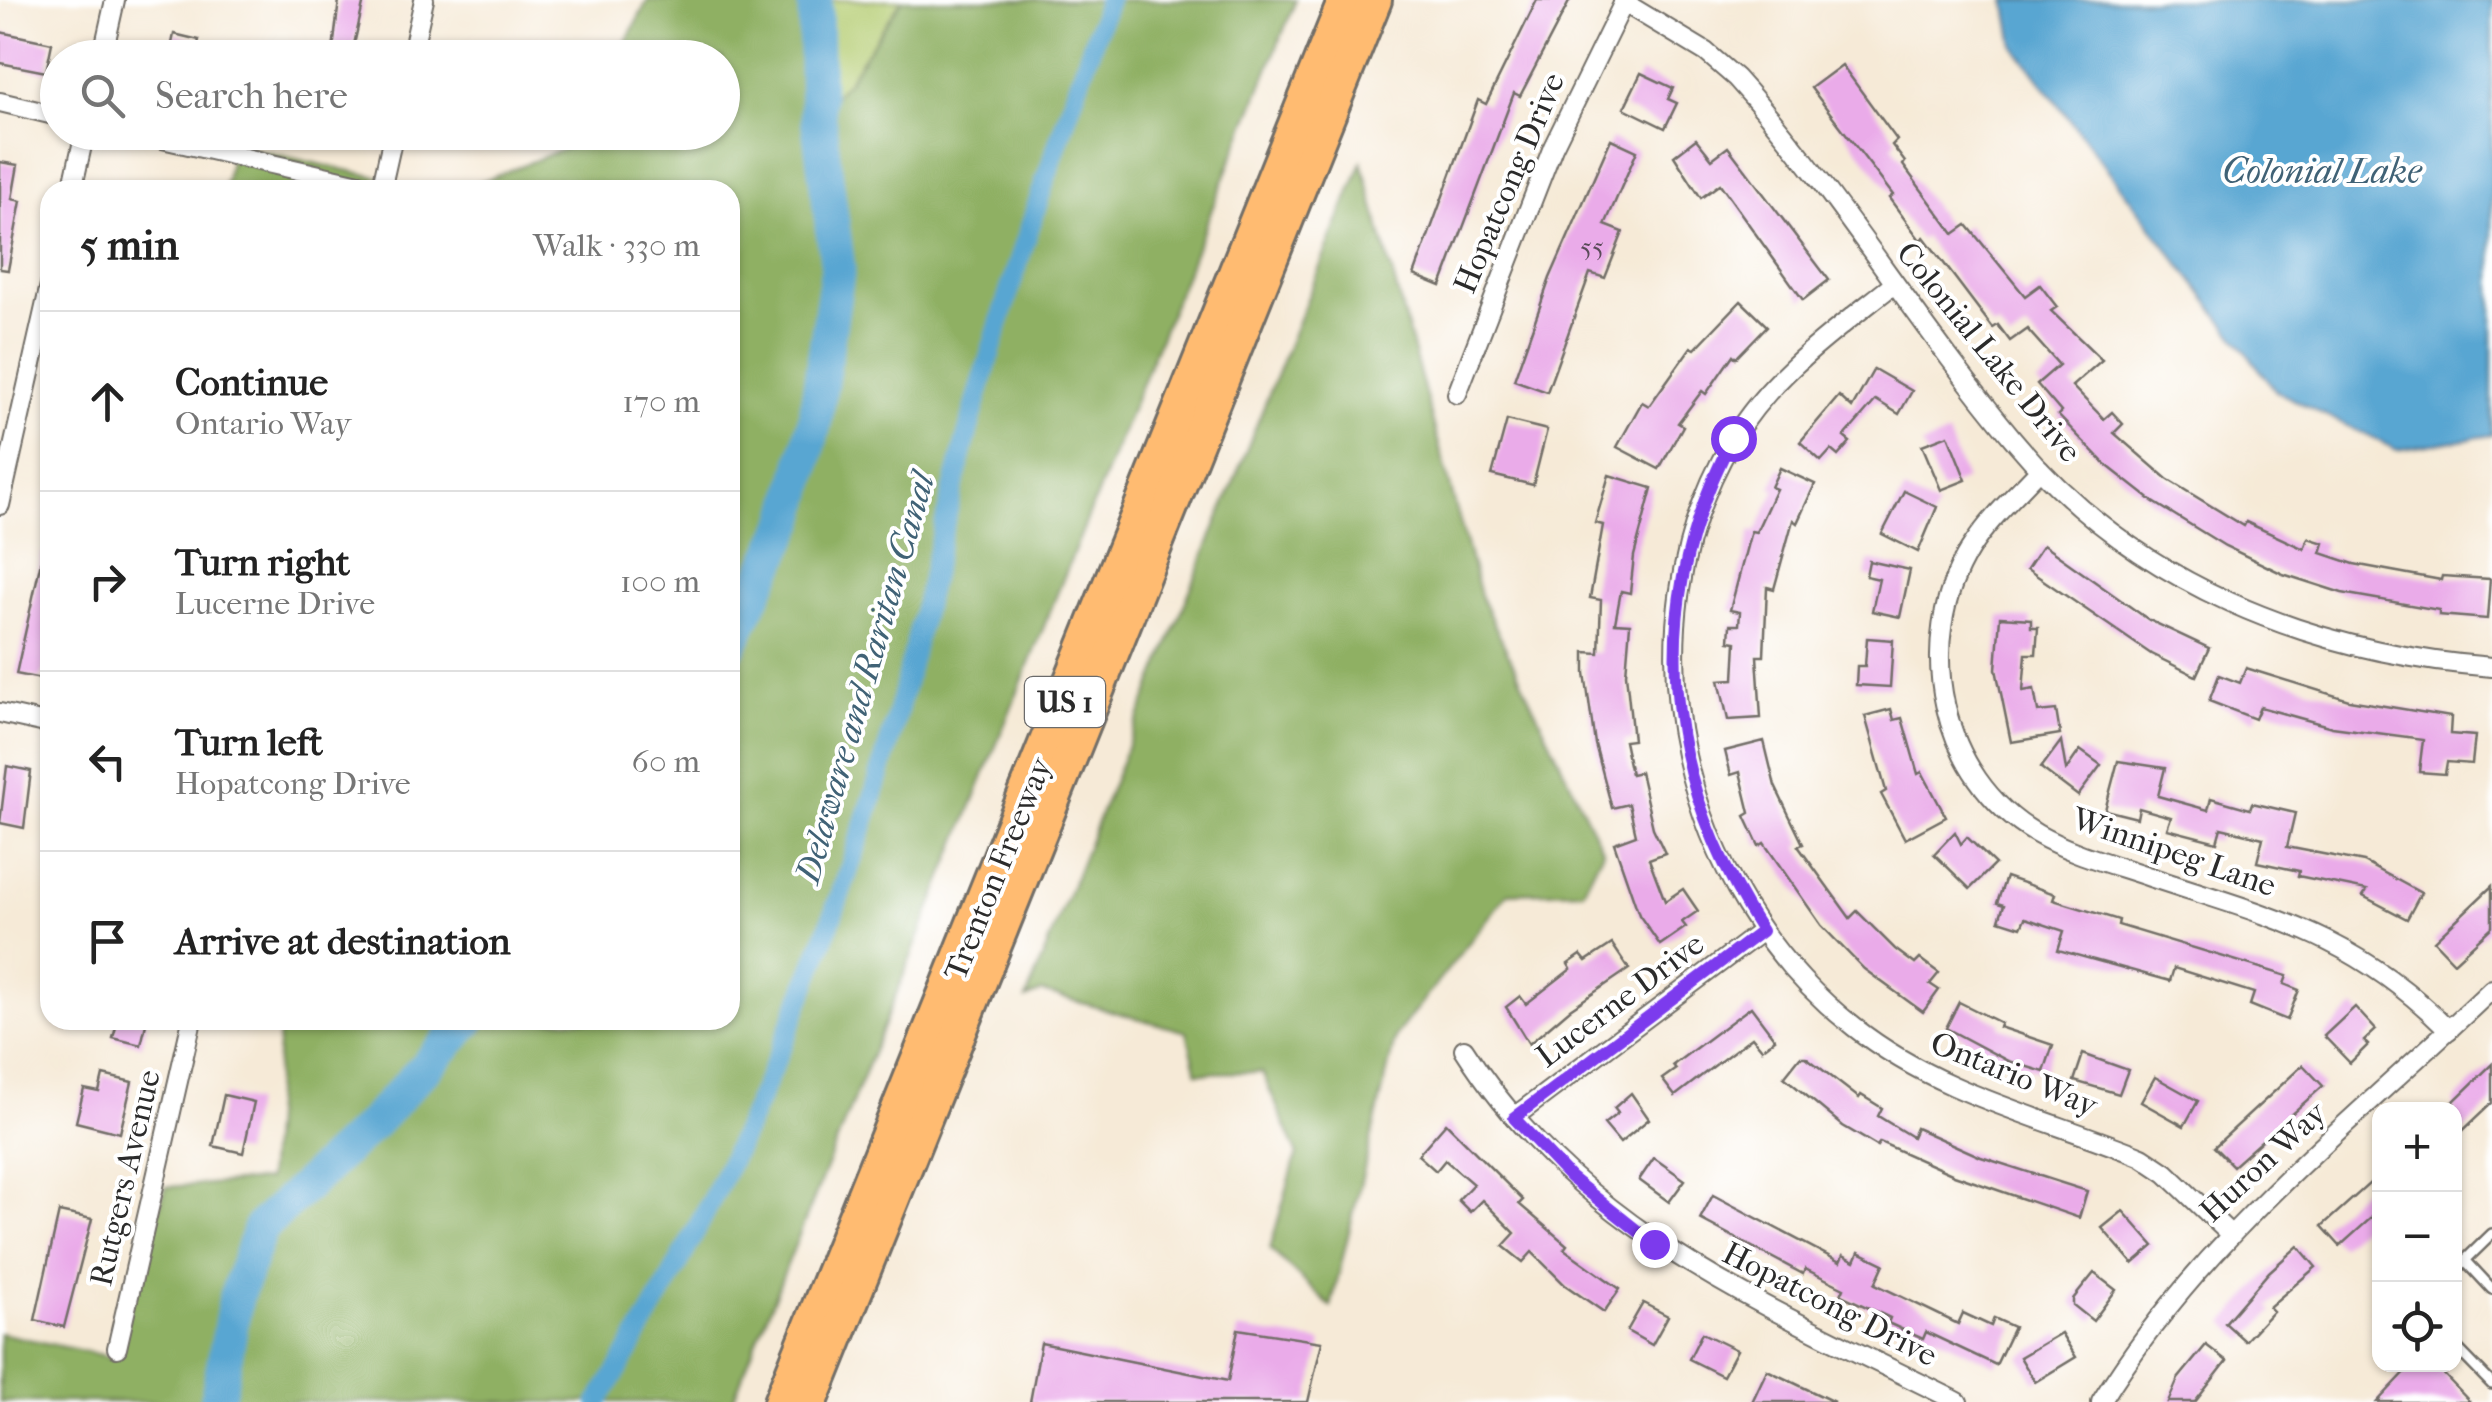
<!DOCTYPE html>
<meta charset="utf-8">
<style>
:root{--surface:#fff;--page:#f2f2f2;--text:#222;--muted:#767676;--line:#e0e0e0}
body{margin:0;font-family:"IM FELL French Canon",serif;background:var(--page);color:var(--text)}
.controls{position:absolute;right:30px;bottom:30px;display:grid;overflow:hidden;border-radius:20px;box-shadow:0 2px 8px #0004}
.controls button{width:90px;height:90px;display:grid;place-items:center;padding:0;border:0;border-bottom:2px solid var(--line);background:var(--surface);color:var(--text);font:50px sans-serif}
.stop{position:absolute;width:30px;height:30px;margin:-22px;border:8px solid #7c3aed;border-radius:50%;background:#fff}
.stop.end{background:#7c3aed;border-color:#fff;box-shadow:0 2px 10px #0008}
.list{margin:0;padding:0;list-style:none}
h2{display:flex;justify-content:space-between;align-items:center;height:130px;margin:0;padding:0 40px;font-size:42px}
h2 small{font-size:32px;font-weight:400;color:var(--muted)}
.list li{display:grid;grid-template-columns:65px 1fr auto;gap:30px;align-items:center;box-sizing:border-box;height:180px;padding:0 40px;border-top:2px solid var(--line)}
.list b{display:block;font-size:38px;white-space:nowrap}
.list p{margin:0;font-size:32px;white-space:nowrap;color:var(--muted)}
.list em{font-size:32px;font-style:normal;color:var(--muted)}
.icon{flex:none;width:55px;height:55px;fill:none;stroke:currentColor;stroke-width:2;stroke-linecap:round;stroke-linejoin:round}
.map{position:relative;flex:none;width:2492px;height:1402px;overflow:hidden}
.search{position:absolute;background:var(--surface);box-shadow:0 2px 8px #0004;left:40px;top:40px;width:700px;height:110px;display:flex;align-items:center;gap:25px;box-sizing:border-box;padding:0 35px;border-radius:55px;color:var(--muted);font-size:38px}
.panel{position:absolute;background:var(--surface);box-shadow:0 2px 8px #0004;left:40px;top:180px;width:700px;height:850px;border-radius:30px}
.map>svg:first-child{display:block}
.green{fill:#b4cc71;stroke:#707c4e;stroke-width:2.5}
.forest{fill:#8fb063;stroke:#5d6e47;stroke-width:2.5}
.water{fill:#59a6d2;stroke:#42687e;stroke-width:2.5}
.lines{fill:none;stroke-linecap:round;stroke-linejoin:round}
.canal{stroke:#59a6d2;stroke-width:20}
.river{stroke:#59a6d2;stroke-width:35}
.building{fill:#eaabe9}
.lane-casing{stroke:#726e67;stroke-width:14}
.street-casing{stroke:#726e67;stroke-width:22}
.highway-casing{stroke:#726e67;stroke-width:38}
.lane{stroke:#fff;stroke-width:9}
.street{stroke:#fff;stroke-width:18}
.highway{stroke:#ffbb71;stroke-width:32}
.route{stroke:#7c3aed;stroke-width:12}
.labels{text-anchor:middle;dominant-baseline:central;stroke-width:8;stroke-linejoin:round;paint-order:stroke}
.number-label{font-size:28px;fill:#5b4b5a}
.shield{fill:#fff;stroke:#6b6b6b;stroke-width:2.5}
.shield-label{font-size:30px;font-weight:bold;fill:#2b2b2b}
.street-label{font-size:32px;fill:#2b2b2b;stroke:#fff}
.water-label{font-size:35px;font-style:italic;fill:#406276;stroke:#fff}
</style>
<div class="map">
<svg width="2492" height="1402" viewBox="0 0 2492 1402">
<rect width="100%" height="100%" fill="#fff"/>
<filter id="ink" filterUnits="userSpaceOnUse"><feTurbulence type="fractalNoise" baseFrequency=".01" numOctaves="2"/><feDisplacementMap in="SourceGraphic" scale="20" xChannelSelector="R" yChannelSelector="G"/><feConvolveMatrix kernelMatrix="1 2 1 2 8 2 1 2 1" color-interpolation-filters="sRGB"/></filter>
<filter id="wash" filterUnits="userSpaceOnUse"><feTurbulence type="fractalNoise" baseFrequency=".0048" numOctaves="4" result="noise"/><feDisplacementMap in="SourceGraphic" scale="40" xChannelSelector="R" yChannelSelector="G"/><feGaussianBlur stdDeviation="2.25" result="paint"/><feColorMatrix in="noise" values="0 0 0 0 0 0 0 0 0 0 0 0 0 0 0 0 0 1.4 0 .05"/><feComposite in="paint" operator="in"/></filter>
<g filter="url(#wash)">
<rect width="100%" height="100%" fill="#f6ead7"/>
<path class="green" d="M798,0h104l-55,82 -35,37z"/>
<g class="forest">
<path d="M648,0h150l15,118 34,-36 55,-82h394l-564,1402h-732v-69l111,24 55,-170 101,-7 13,-160h450v-830h-270l111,-44 7,-13 144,-1v-74l-104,-1z"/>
<path d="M233,145l153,34 -3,11h-159z"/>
<path d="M1362,162l118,433 123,256 -20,40 -75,2 -112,142 -65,272 -61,-58 27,-96 -35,-81 -65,1 -10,-41 -145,-40 -16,7z"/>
</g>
<path class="water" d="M2006,0h486v435l-95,15 -121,-59 -262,-345z"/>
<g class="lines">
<path class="canal" d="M598,1402c113,-178 203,-383 268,-583 42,-127 67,-259 102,-387 40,-147 89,-289 140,-432"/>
<g class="river">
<path d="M730,645l60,-125 25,-100 23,-152 -21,-158 -2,-110"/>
<path d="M217,1402l19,-105 24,-69 114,-106 95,-102"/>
</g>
</g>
<g id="blocks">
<g class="building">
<path d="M339,0h25l-13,58h-19z"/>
<path d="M1537,0h33l-50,96 -6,-3 -73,193 -27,-11 64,-175 8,4z"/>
<path d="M0,32l52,11 -6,29 -46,-9z"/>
<path d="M174,34l25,6 -4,18h-26z"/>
<path d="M1842,65l55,75 -5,5 13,17 -2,3 51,69 13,-9 58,71 15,-11 17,22 -6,4 51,49 -30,26 32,33 8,-7 11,12 -9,9 53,46 77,47 2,-4 58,27 4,-11 16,5 -3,10 33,11 87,16 1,-4 48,3 -3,40 -48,-4v-5l-97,-17 -59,-19 -58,-28 -73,-45 -47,-37 -47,-49 3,-3 -24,-28 22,-19 -32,-36 -17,12 -12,-16 -5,3 -69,-91 -4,3 -31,-42 4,-3 -82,-107z"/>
<path d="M1641,73l32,15 -5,11 9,4 -12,25 -41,-20z"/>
<path d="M1611,139l26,12 -32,74 18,7 -18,46 -15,-5 -43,119 -33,-12 36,-102z"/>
<path d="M1696,139l16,20 16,-12 101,133 -26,20 -83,-116 -19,14 -27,-42z"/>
<path d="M0,162l18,3 -6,34 9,2 -13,69 -8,-1z"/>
<path d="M1741,301l26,25 -31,32 -3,-3 -27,39 -4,-3 -24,32 5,3 -24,43 -42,-22 25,-45 7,4 42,-59 4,2z"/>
<path d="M1874,369l38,22 -13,23 -23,-14 -32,37 6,5 -12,14 -7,-6 -10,11 -21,-19 39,-46 13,12z"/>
<path d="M1507,420l40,10 -14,55 -41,-10z"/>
<path d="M1948,435l18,45 -25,10 -19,-45z"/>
<path d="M1780,468l35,16 -18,39 -4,-3 -19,69 -7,-2 -3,69h-7l4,62 -33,2 -9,-40 15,-1 2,-37 -7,-1 1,-16h9l1,-13 -10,-2 21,-79 5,1 20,-43 -5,-2z"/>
<path d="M1609,475l43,13 -18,68 -4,37 -9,-2 -6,32 15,1 -4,50 7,66 -9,1 7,33 9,-2 13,56 12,25 -16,6 16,42 18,-12 15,22 -16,11 4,5 -26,18 -21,-30 -25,-72 22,-8 -7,-31 -17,4 -17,-64 -10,-71v-21l14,1 2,-53 -11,-2 13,-73 -8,-2z"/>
<path d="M1904,491l33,16 -19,45 -36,-18z"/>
<path d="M2043,545l106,75 60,28 -13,28 -45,-22 -124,-85z"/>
<path d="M43,552h7v96l-9,31 -25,-5z"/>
<path d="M1869,561l41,9 -10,47 -28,-6 7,-32 -13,-3z"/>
<path d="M2000,617l31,2v8h7l-2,27h-10l-3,37 11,-2 4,23 18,-2 4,24 -49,8 -15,-73z"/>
<path d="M1867,638l26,2 -3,47 -34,-2 1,-19h8z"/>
<path d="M2246,668l103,32 102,17 -1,17 25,2 -3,28 -25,-2 -2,12 -26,-2 4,-33 -91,-12 -72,-20 -5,12 -46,-18 10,-26 21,8z"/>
<path d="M1891,709l3,11 8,-2 16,56 4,-2 24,45 -41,22 -24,-45 5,-3 -21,-75z"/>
<path d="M1764,741l11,45 28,58 -5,2 52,72 7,-7 38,38 20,15 5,-5 19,14 -9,11 9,6 -16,22 -59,-43 -43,-44 -57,-82 -5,3 -14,-30 5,-3 -10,-41 -9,3 -6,-24z"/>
<path d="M2061,741l5,29 14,-20 21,15 -23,31 -37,-28z"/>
<path d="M2118,761l47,7 -7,28 50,14 3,-12 39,11 2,-6 43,10 -8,34 77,15 57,31 -14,26 -44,-23 4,-6 -69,-14 1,-5 -42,-9 6,-24 -42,-10 -4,14 -50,-13 4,-12 -32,-9 -2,10 -32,-8z"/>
<path d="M7,766l24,5 -7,57 -24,-5z"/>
<path d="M1955,832l6,12 6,-7 28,27 -25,25 -36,-35z"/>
<path d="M2006,877l49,17 -2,6 66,20 -1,5 169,51 -3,8 15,6 -12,30 -37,-15 4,-12 -80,-25 -4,13 -112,-31 6,-19 -39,-13 -4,9 -22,-7 5,-15 -7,-2z"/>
<path d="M2492,886v41l-38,35 -20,-21z"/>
<path d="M1612,944l17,25 -59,40 -41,35 -23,-37 14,-11 6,8 45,-35 -3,-5 13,-9 5,6z"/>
<path d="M1959,1002l42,21 -2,4 54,18 -9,27 -36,-11 -62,-33z"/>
<path d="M1751,1007l24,32 -13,10 -10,-12 -77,59 -13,-17 14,-10 -3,-4z"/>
<path d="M2355,1007l21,23 -12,11 4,4 -18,18 -26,-27z"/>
<path d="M118,1020h29l-6,25 -28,-7z"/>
<path d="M2083,1054l45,16 -9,24 -45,-13z"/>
<path d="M1800,1057h6l53,41 2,-3 21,13 -4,8 34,21 4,-9 65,29 106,34 -8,27 -125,-43 -74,-33 -3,4 -34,-20 -59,-49z"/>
<path d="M2492,1064v39l-38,36v-38z"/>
<path d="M2303,1065l20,21 -90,80 -19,-19z"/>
<path d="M103,1075l29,7 -12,51 -44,-11 8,-33 15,3z"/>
<path d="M2155,1077l43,24 -14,25 -43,-24z"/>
<path d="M1631,1093l18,26 -29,24 -16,-19 14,-11 -4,-5z"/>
<path d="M224,1095l30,7 -11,51 -30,-7z"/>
<path d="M1446,1123l77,77 -4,4 48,41 -3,4 56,40 -16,23 -39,-27 -33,-33 -9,10 -20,-16 12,-13 -33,-33 -12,12 -12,-12 15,-16 -28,-24 -9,11 -18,-16z"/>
<path d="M1654,1158l31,22 -16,22 -30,-22z"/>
<path d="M2380,1174v36l-40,36 -18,-20z"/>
<path d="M1713,1195l127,67 3,-7 12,6 4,-9 25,12 -9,20 83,40 5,-11 28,13 3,-8 20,9 -18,38 -70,-33 -3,7 -35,-16 2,-5 -49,-23 3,-7 -39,-19 -2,5 -103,-55z"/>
<path d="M2123,1211l31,35 -21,18 -31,-36z"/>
<path d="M59,1212l33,7 -28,108 -29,-7z"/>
<path d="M2298,1246l18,21 -47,40 4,4 -28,30 -20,-18 44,-51z"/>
<path d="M2094,1273l22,17 -23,31 -20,-16v-6z"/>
<path d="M1643,1303l25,13 -16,29 -25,-14z"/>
<path d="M1238,1329l84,13 -14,60h-278l11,-59 187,38z"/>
<path d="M1702,1333l35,17 -14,26 -34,-17z"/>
<path d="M2061,1333l15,24 -41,25 -15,-25z"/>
<path d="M2206,1345l21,16 -32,41h-27l10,-23z"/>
<path d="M2413,1364h21l36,38h-93z"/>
<path d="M1767,1370l67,32h-82z"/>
</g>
</g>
</g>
<g filter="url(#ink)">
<use href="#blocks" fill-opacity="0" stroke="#726e67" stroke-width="2.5"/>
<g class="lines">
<g class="lane-casing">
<g id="lane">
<path d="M2465,1260l27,29"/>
<path d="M2454,1271l38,-37"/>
<path d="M2454,1345l38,39"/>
</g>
</g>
<g class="street-casing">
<g id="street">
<path d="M1623,2l83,50 30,26c101,112 180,245 277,361 120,144 296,214 479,228"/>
<path d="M102,58l13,-58"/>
<path d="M411,58l13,-58"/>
<path d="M0,102l58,14"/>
<path d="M132,132l249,57"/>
<path d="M72,190l13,-58"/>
<path d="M381,190l13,-58"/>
<path d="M1894,284c-59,47 -123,91 -162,157 -113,192 -50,452 122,586 86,68 189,90 288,130l24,16 64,61"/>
<path d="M1457,394l96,-247 72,-147"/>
<path d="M2040,469c-24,26 -51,50 -70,80 -58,93 -30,229 67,285 35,20 75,30 113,43 124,41 203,57 299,153"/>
<path d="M0,505l50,-220"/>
<path d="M0,713l50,11"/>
<path d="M1464,1049c117,185 307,259 494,353"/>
<path d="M1514,1117l248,-186"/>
<path d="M117,1348l75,-328"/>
<path d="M2101,1402c101,-165 252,-280 391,-413"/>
</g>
</g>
<g class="highway-casing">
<g id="highway">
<path d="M780,1402l565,-1402"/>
<path d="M811,1402l564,-1402"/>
</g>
</g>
<use href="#lane" class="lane"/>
<use href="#street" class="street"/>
<use href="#highway" class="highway"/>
</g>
</g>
<g class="lines" filter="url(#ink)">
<path class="route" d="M1654,1244l-84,-67 -56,-59 248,-187c-100,-155 -118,-327 -29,-493"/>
</g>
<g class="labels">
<g class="number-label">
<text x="1592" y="246">55</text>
</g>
<rect class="shield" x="1025" y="677" width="80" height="50" rx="8"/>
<g class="shield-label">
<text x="1065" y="702">US 1</text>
</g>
<g class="street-label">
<text transform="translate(1509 183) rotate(-67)">Hopatcong Drive</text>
<text transform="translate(1989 352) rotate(51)">Colonial Lake Drive</text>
<text transform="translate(2174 852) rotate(19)">Winnipeg Lane</text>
<text transform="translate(998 869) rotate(-68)">Trenton Freeway</text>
<text transform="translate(1620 1000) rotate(-37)">Lucerne Drive</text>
<text transform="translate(2014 1074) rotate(22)">Ontario Way</text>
<text transform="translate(2263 1162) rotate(-43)">Huron Way</text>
<text transform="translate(125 1178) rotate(-77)">Rutgers Avenue</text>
<text transform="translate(1830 1304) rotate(27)">Hopatcong Drive</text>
</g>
<g class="water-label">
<text x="2322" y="171">Colonial Lake</text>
<text transform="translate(865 678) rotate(-74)">Delaware and Raritan Canal</text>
</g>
</g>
</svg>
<div class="controls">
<button>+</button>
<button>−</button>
<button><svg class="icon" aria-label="locate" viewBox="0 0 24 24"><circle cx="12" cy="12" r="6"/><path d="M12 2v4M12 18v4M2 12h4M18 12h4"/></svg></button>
</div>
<div class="stop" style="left:1733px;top:438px"></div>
<div class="stop end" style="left:1654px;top:1244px"></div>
<div class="search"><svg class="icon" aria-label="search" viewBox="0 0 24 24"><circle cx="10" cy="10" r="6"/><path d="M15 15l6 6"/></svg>Search here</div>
<section class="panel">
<h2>5 min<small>Walk · 330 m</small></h2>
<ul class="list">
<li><svg class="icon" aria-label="ahead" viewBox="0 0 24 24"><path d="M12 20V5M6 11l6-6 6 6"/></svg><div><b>Continue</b><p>Ontario Way</p></div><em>170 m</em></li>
<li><svg class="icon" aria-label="right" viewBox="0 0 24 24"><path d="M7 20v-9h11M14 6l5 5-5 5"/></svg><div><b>Turn right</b><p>Lucerne Drive</p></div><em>100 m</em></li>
<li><svg class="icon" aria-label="left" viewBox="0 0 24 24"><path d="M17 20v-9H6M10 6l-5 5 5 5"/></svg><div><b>Turn left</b><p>Hopatcong Drive</p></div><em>60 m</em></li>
<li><svg class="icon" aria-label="arrive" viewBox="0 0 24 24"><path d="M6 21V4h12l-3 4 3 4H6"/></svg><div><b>Arrive at destination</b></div></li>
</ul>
</section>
</div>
